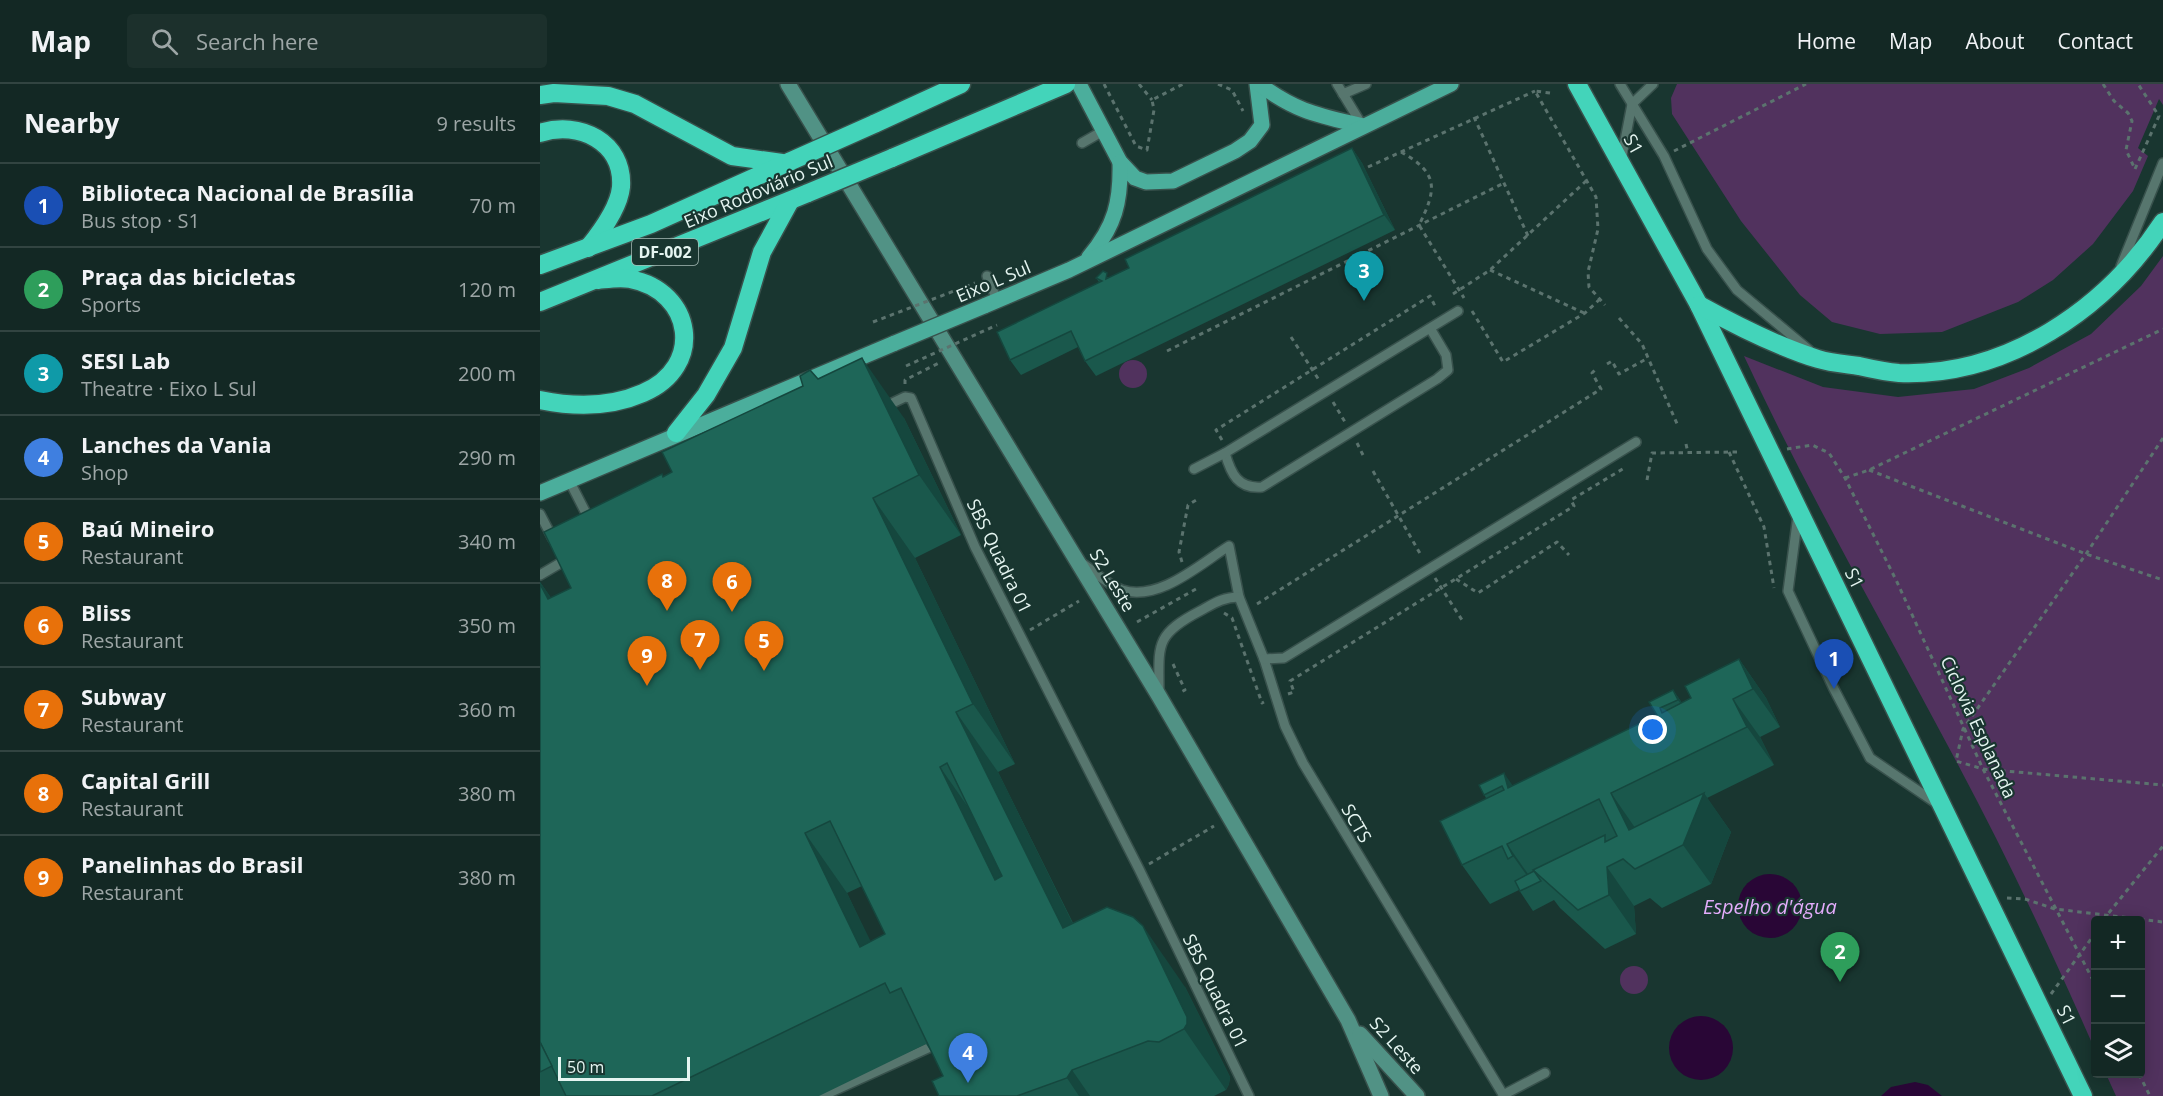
<!DOCTYPE html>
<meta charset="utf-8">
<style>
:root{--surface:#132824;--page:#1c302c;--text:#f1f3f6;--muted:#9da6a6;--line:#324441;--accent:#da9af6}
body{margin:0;font-family:"Open Sans",sans-serif;background:var(--page);color:var(--text)}
.controls{position:absolute;right:18px;bottom:18px;display:grid;overflow:hidden;border-radius:6px;box-shadow:0 3px 15px #0003}
.controls button{width:54px;height:54px;display:grid;place-items:center;padding:0;border:0;border-bottom:2px solid var(--line);background:var(--surface);color:var(--text);font:30px sans-serif}
.scale{position:absolute;left:18px;bottom:15px;width:132px;box-sizing:border-box;padding-left:6px;border:3px solid #e5f5f1;border-top:0;font-size:16px;line-height:21px;white-space:nowrap;color:#e5f5f1;-webkit-text-stroke:4px #193630;paint-order:stroke}
.you{position:absolute;left:1113px;top:646px;width:21px;height:21px;margin:-15px;border:4px solid #fff;border-radius:50%;background:#1a73e8;box-shadow:0 0 0 9px #1a73e833}
.badge{display:grid;place-items:center;width:39px;height:39px;border-radius:50%;background:var(--accent);color:#fff;font-size:20px;font-weight:700}
.pin{position:absolute;translate:-50% -50px;filter:drop-shadow(0 2px 3px #0008)}
.pin::after{content:'';position:absolute;top:32px;width:21px;height:18px;background:inherit;clip-path:polygon(0 0,100% 0,50% 100%)}
.list{margin:0;padding:0;list-style:none}
h2{display:flex;justify-content:space-between;align-items:center;height:78px;margin:0;padding:0 24px;font-size:26px}
h2 small{font-size:20px;font-weight:400;color:var(--muted)}
.list li{display:grid;grid-template-columns:39px 1fr auto;gap:18px;align-items:center;box-sizing:border-box;height:84px;padding:0 24px;border-top:2px solid var(--line)}
.list b{display:block;font-size:22px;white-space:nowrap}
.list p{margin:0;font-size:20px;white-space:nowrap;color:var(--muted)}
.list em{font-size:20px;font-style:normal;color:var(--muted)}
.icon{flex:none;width:33px;height:33px;fill:none;stroke:currentColor;stroke-width:2;stroke-linecap:round;stroke-linejoin:round}
.map{position:relative;flex:none;width:1623px;height:1012px;overflow:hidden}
header{display:flex;align-items:center;gap:36px;box-sizing:border-box;height:84px;padding:0 30px;background:var(--surface);border-bottom:2px solid var(--line)}
header strong{font-size:28px}
nav{display:flex;gap:33px;margin-inline-start:auto;font-size:21px}
.search{width:420px;height:54px;background:var(--page);display:flex;align-items:center;gap:15px;box-sizing:border-box;padding:0 21px;border-radius:6px;color:var(--muted);font-size:22px}
main{display:flex}
aside{flex:1;background:var(--surface)}
.map>svg:first-child{display:block}
.green{fill:#51325e}
.water{fill:#290636}
.lines{fill:none;stroke-linecap:round;stroke-linejoin:round}
.lane-casing{stroke:#38514c;stroke-width:12}
.secondary-casing{stroke:#38514c;stroke-width:18}
.primary-casing{stroke:#38514c;stroke-width:18}
.highway-casing{stroke:#38514c;stroke-width:21}
.path{stroke:#5b736e;stroke-width:3;stroke-dasharray:4.5 4.5;stroke-linecap:butt}
.lane{stroke:#57766e;stroke-width:9}
.secondary{stroke:#519285;stroke-width:15}
.primary{stroke:#4bae9c;stroke-width:15}
.highway{stroke:#43d4ba;stroke-width:18}
.primary-bridge-casing{stroke:#38514c;stroke-width:18;stroke-linecap:butt}
.highway-bridge-casing{stroke:#38514c;stroke-width:21;stroke-linecap:butt}
.path-bridge{stroke:#5b736e;stroke-width:3;stroke-dasharray:4.5 4.5;stroke-linecap:butt}
.primary-bridge{stroke:#4bae9c;stroke-width:15}
.highway-bridge{stroke:#43d4ba;stroke-width:18}
.wall{fill:#1a584c;fill-rule:evenodd}
.shaded-wall{fill:#15473e}
.building{fill:#1e6658;stroke:#15473e;stroke-width:1.5;fill-rule:evenodd}
.labels{text-anchor:middle;dominant-baseline:central;stroke-width:4.5;stroke-linejoin:round;paint-order:stroke}
.shield{fill:#193630;stroke:#a8bcb7;stroke-width:1.5}
.shield-label{font-size:16px;font-weight:bold;fill:#e5f5f1}
.street-label{font-size:18px;fill:#e5f5f1;stroke:#193630}
.water-label{font-size:20px;font-style:italic;fill:#e3acfb;stroke:#193630}
</style>
<header>
<strong>Map</strong>
<div class="search"><svg class="icon" aria-label="search" viewBox="0 0 24 24"><circle cx="10" cy="10" r="6"/><path d="M15 15l6 6"/></svg>Search here</div>
<nav><a>Home</a><a>Map</a><a>About</a><a>Contact</a></nav>
</header>
<main>
<aside>
<h2>Nearby<small>9 results</small></h2>
<ul class="list">
<li><span class="badge" style="background:#1a4fb4">1</span><div><b>Biblioteca Nacional de Brasília</b><p>Bus stop · S1</p></div><em>70 m</em></li>
<li><span class="badge" style="background:#2e9e5b">2</span><div><b>Praça das bicicletas</b><p>Sports</p></div><em>120 m</em></li>
<li><span class="badge" style="background:#0f9aa8">3</span><div><b>SESI Lab</b><p>Theatre · Eixo L Sul</p></div><em>200 m</em></li>
<li><span class="badge" style="background:#3f7fe0">4</span><div><b>Lanches da Vania</b><p>Shop</p></div><em>290 m</em></li>
<li><span class="badge" style="background:#e8710a">5</span><div><b>Baú Mineiro</b><p>Restaurant</p></div><em>340 m</em></li>
<li><span class="badge" style="background:#e8710a">6</span><div><b>Bliss</b><p>Restaurant</p></div><em>350 m</em></li>
<li><span class="badge" style="background:#e8710a">7</span><div><b>Subway</b><p>Restaurant</p></div><em>360 m</em></li>
<li><span class="badge" style="background:#e8710a">8</span><div><b>Capital Grill</b><p>Restaurant</p></div><em>380 m</em></li>
<li><span class="badge" style="background:#e8710a">9</span><div><b>Panelinhas do Brasil</b><p>Restaurant</p></div><em>380 m</em></li>
</ul>
</aside>
<div class="map">
<svg width="1623" height="1012" viewBox="0 0 1623 1012">
<rect width="100%" height="100%" fill="#193630"/>
<g class="green">
<path d="M1137,0h486v21l-4,-6 -21,49 10,8 -15,35 -40,53 -40,36 -35,22 -76,30 -62,2 -48,-12 -32,-27 -59,-74 -69,-107 -1,-16z"/>
<path d="M1623,172v840h-47l-10,-22h34v-154h-44l-1,130c-43,-98 -89,-196 -140,-291 -71,-134 -147,-265 -211,-403l79,31 75,10 76,-8 55,-21 62,-34 50,-48z"/>
<circle cx="593" cy="290" r="14"/>
<circle cx="1094" cy="896" r="14"/>
</g>
<g class="water">
<circle cx="1230" cy="822" r="32"/>
<circle cx="1161" cy="964" r="32"/>
<path d="M1375,998l13,3 14,11h-61l10,-9z"/>
</g>
<g class="lines">
<g class="lane-casing">
<g id="lane">
<path d="M797,0l25,41"/>
<path d="M1080,0l44,72 43,93 30,41 72,60"/>
<path d="M803,10l23,-10"/>
<path d="M542,59l21,-12"/>
<path d="M1081,77l11,-57 21,-20"/>
<path d="M1581,182l42,-103"/>
<path d="M447,192l10,24"/>
<path d="M890,244l16,27 2,15 -11,9 -175,108c-24,2 -31,-13 -37,-34l233,-142"/>
<path d="M344,323l21,-10 6,1 64,149 164,322 110,227"/>
<path d="M654,385l31,-16"/>
<path d="M29,396l21,41"/>
<path d="M0,430l13,25"/>
<path d="M1258,431l-10,76 46,98 36,69 69,47"/>
<path d="M543,480c12,8 25,21 39,26 37,12 78,-26 107,-44l10,51 25,62 21,67 18,37 201,333"/>
<path d="M0,491l29,-17"/>
<path d="M724,575l20,-1 352,-216"/>
<path d="M619,609c0,-48 -5,-58 41,-82 13,-7 23,-14 39,-14"/>
<path d="M963,1011l42,-22"/>
<path d="M282,1012l115,-52"/>
</g>
</g>
<g class="secondary-casing">
<g id="secondary">
<path d="M248,0l371,612 189,324 33,76"/>
<path d="M820,950l57,62"/>
</g>
</g>
<g class="primary-casing">
<g id="primary">
<path d="M539,0l41,78 15,16 11,4 27,-1 62,-30 15,-10 12,-16 -5,-41"/>
<path d="M719,0c38,28 58,31 104,42"/>
<path d="M549,173c26,-31 32,-55 31,-95"/>
<path d="M444,222l85,-36 382,-186"/>
<path d="M0,409l355,-150"/>
</g>
</g>
<g class="highway-casing">
<g id="highway">
<path d="M1037,0l122,221 384,791"/>
<path d="M0,11l14,-2 54,3 27,8 97,52 50,7"/>
<path d="M334,40l87,-40"/>
<path d="M0,49c39,-13 84,9 81,54 -2,21 -20,45 -33,61"/>
<path d="M352,74l174,-74"/>
<path d="M0,181l111,-41 140,-63"/>
<path d="M0,218l268,-109"/>
<path d="M1159,221c38,21 77,41 119,54 13,4 27,5 41,7 13,3 27,6 40,7 108,4 207,-64 264,-151"/>
<path d="M0,316c34,7 71,7 103,-7 62,-26 51,-102 -13,-114 -10,-2 -22,0 -32,1"/>
<path d="M136,349l30,-38 27,-47 29,-96 28,-51"/>
</g>
</g>
<g class="path">
<path d="M564,0l32,62 11,4 7,-40 -2,-10 31,-16"/>
<path d="M599,0l13,16"/>
<path d="M678,0l14,6 11,21"/>
<path d="M1563,0l11,17 14,12 4,8 -6,29 9,19"/>
<path d="M1010,9l-15,-2 61,106 2,32 -10,43 1,15 16,18"/>
<path d="M934,33l54,119"/>
<path d="M1134,67l132,-67"/>
<path d="M861,68c38,21 36,37 18,73l45,73"/>
<path d="M828,83l167,-76"/>
<path d="M1595,85l24,-53 -21,-32"/>
<path d="M950,186l94,43"/>
<path d="M913,210l37,-24 96,-89"/>
<path d="M932,227l31,51 82,-49 15,-14"/>
<path d="M1079,234l23,26 36,82"/>
<path d="M751,253l28,43"/>
<path d="M627,267l335,-167"/>
<path d="M1067,280l5,-3 7,13 29,-16"/>
<path d="M365,300v-4l34,-17"/>
<path d="M793,318l12,20"/>
<path d="M1623,354l-77,116 -123,175 -7,32 27,8 180,16"/>
<path d="M682,356l-6,-10 214,-134 4,8 4,-2"/>
<path d="M817,359l6,12"/>
<path d="M1146,360l2,9"/>
<path d="M1247,365l25,-4 17,8 16,25 52,104 86,187 113,217"/>
<path d="M1189,368l35,75 10,61"/>
<path d="M1329,386l217,84 77,26"/>
<path d="M833,387l49,86"/>
<path d="M1305,394l24,-8 294,-141"/>
<path d="M1107,396l5,-27 85,-1"/>
<path d="M642,478l-3,-10 9,-47 10,-6"/>
<path d="M895,494l27,42"/>
<path d="M916,495l22,14 79,-51 12,13"/>
<path d="M717,520l344,-215 -9,-16 3,-3"/>
<path d="M684,529l8,5 30,85 2,-1"/>
<path d="M597,538l59,-33"/>
<path d="M490,546l49,-29"/>
<path d="M633,580l12,26 -6,3"/>
<path d="M748,610l6,-2 -4,-11 284,-175 -3,-6 55,-33"/>
<path d="M609,780l65,-38"/>
<path d="M1467,814l18,1 30,10 108,13"/>
<path d="M1563,836l60,-74"/>
<path d="M1511,910l45,-62"/>
<path d="M1599,990l11,22"/>
</g>
<use href="#lane" class="lane"/>
<use href="#secondary" class="secondary"/>
<use href="#primary" class="primary"/>
<use href="#highway" class="highway"/>
<g class="primary-bridge-casing">
<path id="primary-bridge" d="M355,259l89,-37"/>
</g>
<g class="highway-bridge-casing">
<g id="highway-bridge">
<path d="M251,77l83,-37"/>
<path d="M268,109l84,-35"/>
</g>
</g>
<g class="path-bridge">
<path d="M333,238l102,-39"/>
<path d="M366,282l91,-41"/>
</g>
<use href="#primary-bridge" class="primary-bridge"/>
<use href="#highway-bridge" class="highway-bridge"/>
</g>
<g class="wall">
<path d="M812,64l10,15 33,67 -299,146 -11,-15 -7,-14 -57,28 -11,-15 89,-78 -3,-4 14,-1 19,-9z"/>
<path d="M278,295l86,39 57,117 -46,23 100,206 -17,8 75,151 112,64 45,90 -1,7 -3,6 -12,6h-275l4,-20 -11,-23 -6,-9 -107,52h-279v-514l11,16 20,-10 93,-112 8,-4zM322,802l23,48 -15,8 -23,-49z"/>
<path d="M1199,575l27,39 14,29 -20,10 14,28 -67,33 24,34 -20,52 -49,24 -12,-10 -16,8 2,28 -31,15 -45,-41 -6,-8 -21,11 -14,-21 -29,14 -28,-39 24,-67 -7,-13 33,1 145,-71 -8,-13 24,-12 9,13 9,-5z"/>
</g>
<g class="shaded-wall">
<path d="M812,64l10,15 33,67 -11,-15z"/>
<path d="M322,274l42,60 57,117 -42,-60z"/>
<path d="M333,414l42,60 100,206 -42,-60z"/>
<path d="M0,498l40,57 -32,-40z"/>
<path d="M1199,575l27,39 14,29 -27,-38z"/>
<path d="M1133,606l27,39 5,9 -27,-38z"/>
<path d="M1193,615l27,38 14,28 -27,-38z"/>
<path d="M416,628l42,60 107,217 -42,-61z"/>
<path d="M400,683l42,60 55,113 -42,-60z"/>
<path d="M964,689l27,39 -23,-24z"/>
<path d="M1071,709l27,39 -9,-2z"/>
<path d="M1164,709l27,39 -20,52 -28,-39z"/>
<path d="M265,749l42,60 48,98 -35,-44z"/>
<path d="M967,760l28,40h-2l-20,-28z"/>
<path d="M1067,783l27,39 2,28 -27,-39z"/>
<path d="M603,842l42,61 45,90 -1,7 -3,6 -42,-61z"/>
<path d="M532,986l18,26h-11l-12,-18z"/>
</g>
<g class="building">
<path d="M812,64l32,67 -299,146 -14,-30 -61,29 -13,-28 105,-51 -6,-3 7,-7 4,2 -1,6 23,-11 -4,-9z"/>
<path d="M322,274l57,117 -46,23 100,206 -17,8 107,216 44,-21 26,10 10,9 44,91v7l-3,5 -25,13 -11,-1 -76,29 -5,8 -50,18h-78l-7,-15 11,-5 -42,-88 -11,5 -5,-10 -233,113h-86l-26,-54v-458l8,15 23,-11 -27,-56 118,-58 1,3 9,-5 -10,-20 141,-66 -3,-10 10,-6 8,9zM407,679l55,113 -7,4 -55,-113zM290,737l55,113 -25,13 -55,-114z"/>
<path d="M1199,575l14,30 -20,10 14,28 -136,66 18,37 75,-37 -21,52 -48,24 -12,-10 -16,8 2,28 -31,15 -45,-40 72,-35v7l12,-6 -18,-37 -92,45 6,12 -5,3 -6,-13 -40,19 -22,-44 64,-31 -2,-4 -18,9 -5,-10 25,-12 4,15 149,-73 -8,-13 24,-12 5,10 -18,8 2,5 29,-15 -6,-12z"/>
<path d="M994,787l7,10 -21,10 -5,-10z"/>
<path d="M0,958l12,24 -12,6z"/>
</g>
<g class="labels">
<rect class="shield" x="92" y="155" width="66" height="26" rx="4.5"/>
<g class="shield-label">
<text x="125" y="168">DF-002</text>
</g>
<g class="street-label">
<text transform="translate(1094 60) rotate(61)">S1</text>
<text transform="translate(218 107) rotate(-23)">Eixo Rodoviário Sul</text>
<text transform="translate(453 197) rotate(-23)">Eixo L Sul</text>
<text transform="translate(460 472) rotate(64)">SBS Quadra 01</text>
<text transform="translate(1315 494) rotate(64)">S1</text>
<text transform="translate(573 496) rotate(59)">S2 Leste</text>
<text transform="translate(1439 643) rotate(65)">Ciclovia Esplanada</text>
<text transform="translate(817 739) rotate(60)">SCTS</text>
<text transform="translate(676 907) rotate(64)">SBS Quadra 01</text>
<text transform="translate(1527 931) rotate(64)">S1</text>
<text transform="translate(857 961) rotate(48)">S2 Leste</text>
</g>
<g class="water-label">
<text x="1230" y="822">Espelho d'água</text>
</g>
</g>
</svg>
<div class="controls">
<button>+</button>
<button>−</button>
<button><svg class="icon" aria-label="layers" viewBox="0 0 24 24"><path d="M12 4l9 5-9 5-9-5zM3 14l9 5 9-5"/></svg></button>
</div>
<div class="scale">50 m</div>
<div class="you"></div>
<div class="pin badge" style="left:1294px;top:605px;background:#1a4fb4">1</div>
<div class="pin badge" style="left:1300px;top:898px;background:#2e9e5b">2</div>
<div class="pin badge" style="left:824px;top:217px;background:#0f9aa8">3</div>
<div class="pin badge" style="left:428px;top:999px;background:#3f7fe0">4</div>
<div class="pin badge" style="left:224px;top:587px;background:#e8710a">5</div>
<div class="pin badge" style="left:192px;top:528px;background:#e8710a">6</div>
<div class="pin badge" style="left:160px;top:586px;background:#e8710a">7</div>
<div class="pin badge" style="left:127px;top:527px;background:#e8710a">8</div>
<div class="pin badge" style="left:107px;top:602px;background:#e8710a">9</div>
</div>
</main>
